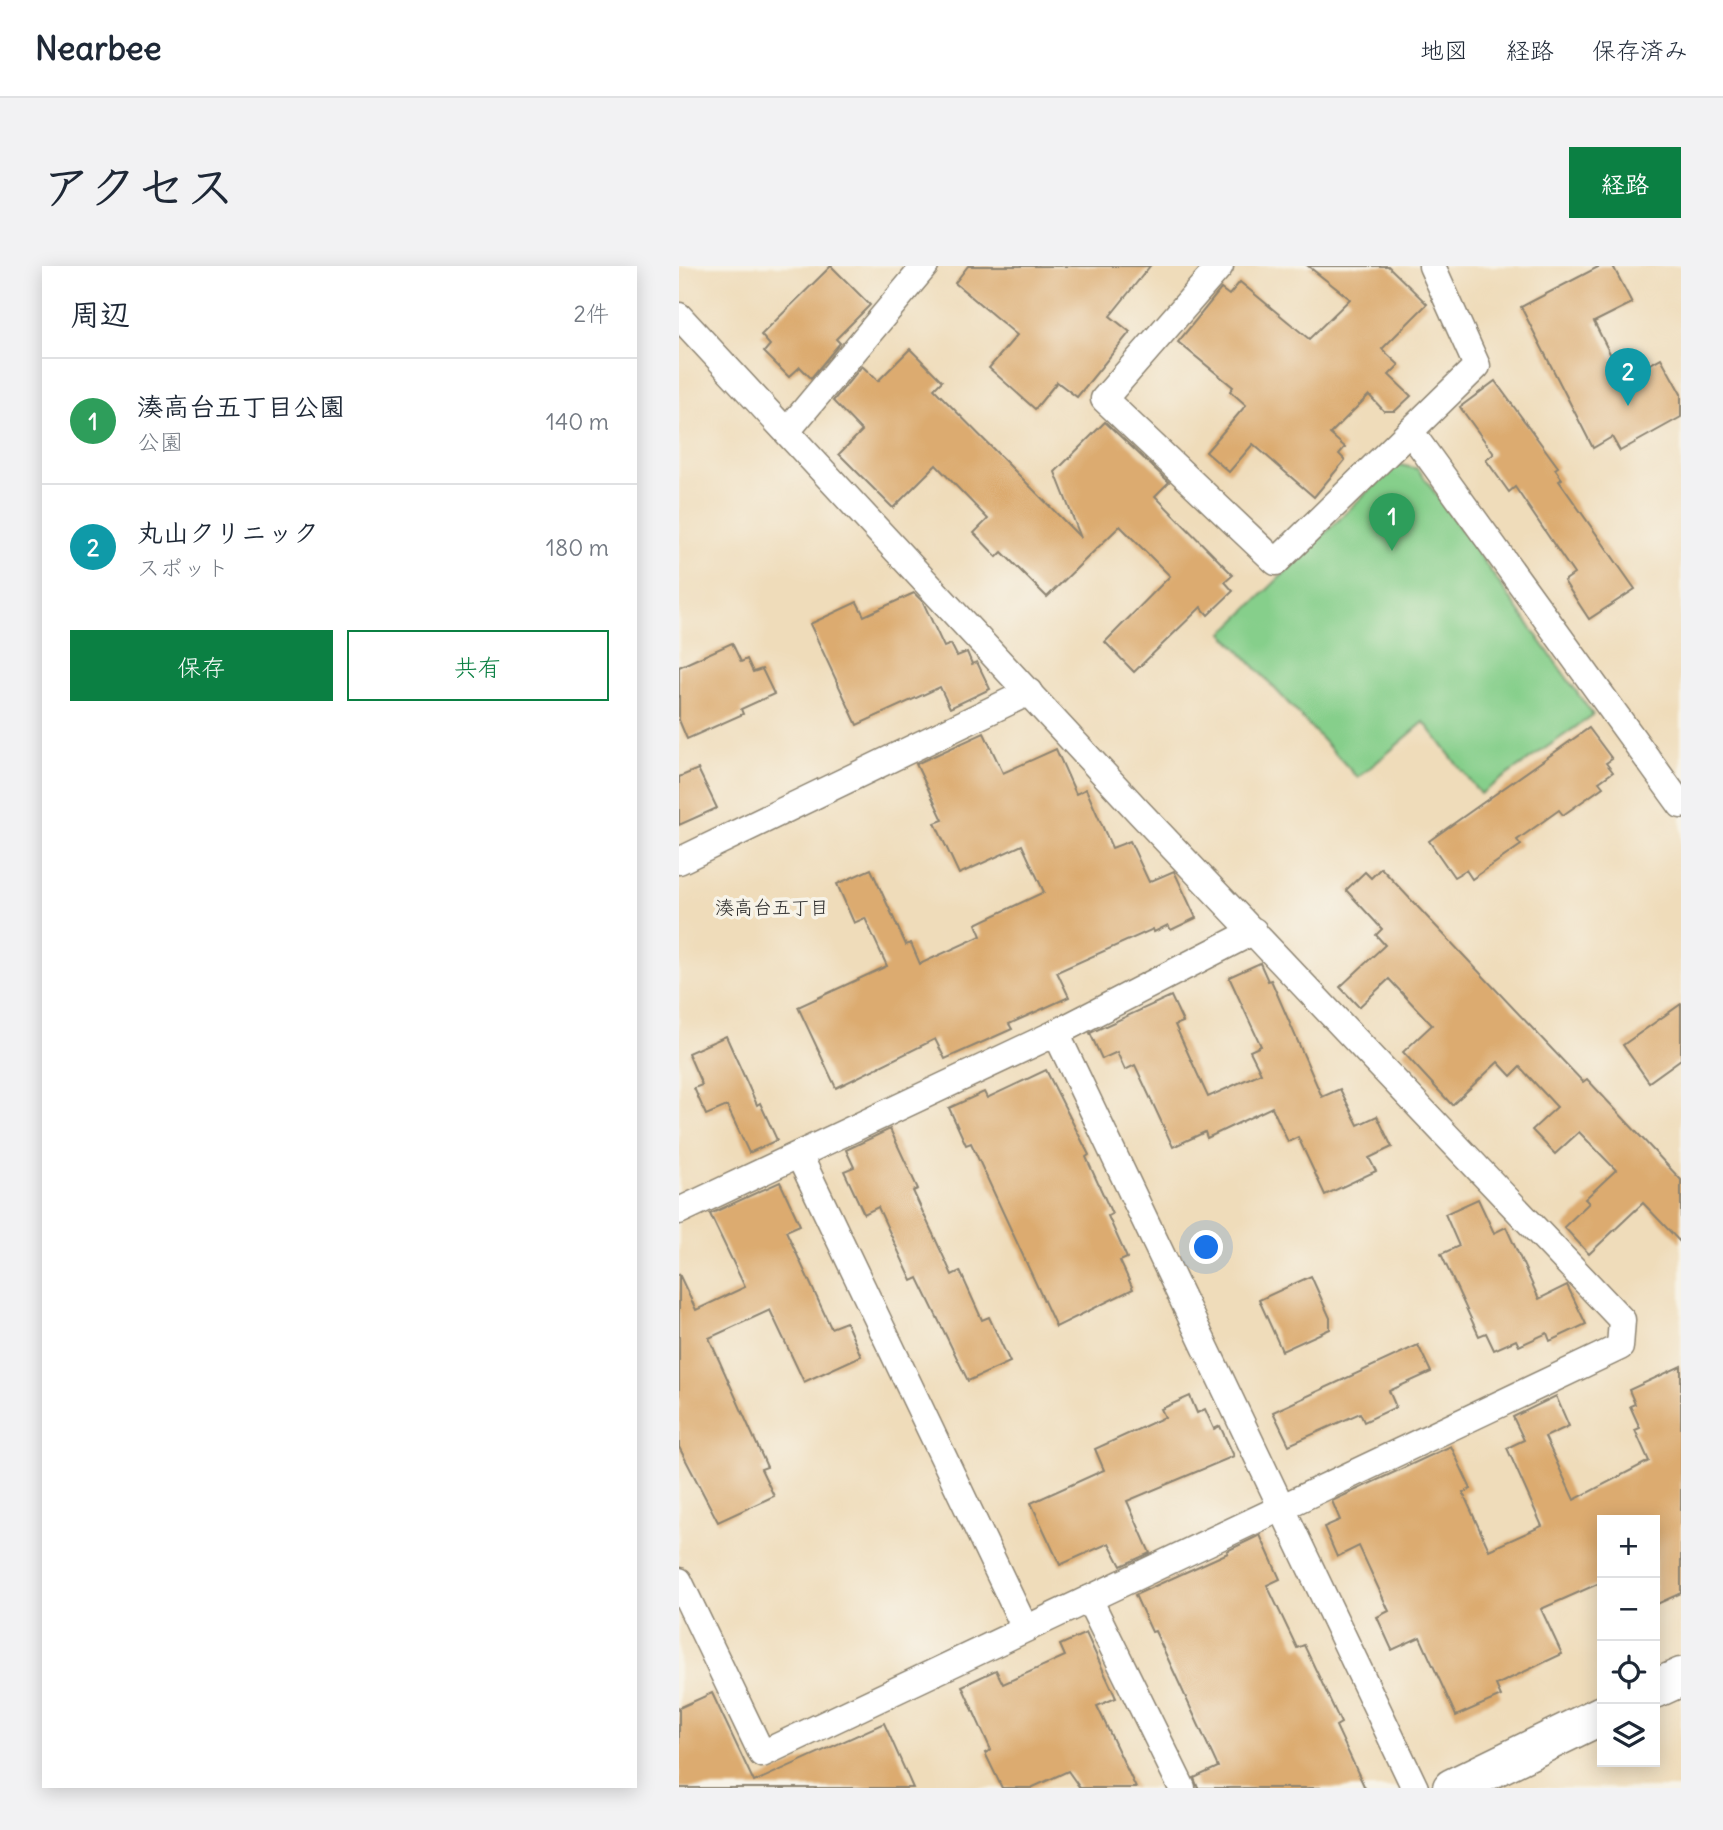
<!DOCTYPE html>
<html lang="ja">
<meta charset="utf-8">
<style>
:root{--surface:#fff;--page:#f2f2f3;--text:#1f2937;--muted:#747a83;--line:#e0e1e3;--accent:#0b8043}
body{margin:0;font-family:Delius,"Klee One",sans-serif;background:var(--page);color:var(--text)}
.controls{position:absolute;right:21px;bottom:21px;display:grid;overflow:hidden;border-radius:0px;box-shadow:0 4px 18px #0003}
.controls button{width:63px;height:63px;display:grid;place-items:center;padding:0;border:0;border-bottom:2px solid var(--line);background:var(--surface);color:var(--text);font:35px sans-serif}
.you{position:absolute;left:528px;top:982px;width:24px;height:24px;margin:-18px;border:5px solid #fff;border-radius:50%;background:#1a73e8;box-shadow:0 0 0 10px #1a73e833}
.badge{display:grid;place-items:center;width:46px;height:46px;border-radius:50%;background:var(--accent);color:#fff;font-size:23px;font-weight:700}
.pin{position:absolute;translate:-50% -58px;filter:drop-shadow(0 2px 4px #0008)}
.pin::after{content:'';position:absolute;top:37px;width:24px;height:21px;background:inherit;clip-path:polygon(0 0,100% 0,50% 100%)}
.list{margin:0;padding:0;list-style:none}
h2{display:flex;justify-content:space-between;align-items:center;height:91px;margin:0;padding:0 28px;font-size:30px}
h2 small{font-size:23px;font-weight:400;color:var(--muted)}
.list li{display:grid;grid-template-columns:46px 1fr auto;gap:21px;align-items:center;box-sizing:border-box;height:126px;padding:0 28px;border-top:2px solid var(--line)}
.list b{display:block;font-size:26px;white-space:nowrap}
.list p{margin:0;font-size:23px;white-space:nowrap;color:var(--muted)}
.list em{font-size:23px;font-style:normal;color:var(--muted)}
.actions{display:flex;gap:14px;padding:21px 28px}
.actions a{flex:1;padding:16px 0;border:2px solid var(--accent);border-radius:0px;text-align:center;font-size:24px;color:var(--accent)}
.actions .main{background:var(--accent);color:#fff}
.icon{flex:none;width:38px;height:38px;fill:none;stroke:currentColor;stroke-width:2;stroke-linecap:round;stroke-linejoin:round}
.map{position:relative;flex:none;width:1002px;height:1522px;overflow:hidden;border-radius:0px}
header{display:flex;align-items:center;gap:42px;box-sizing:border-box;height:98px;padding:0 35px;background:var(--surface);border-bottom:2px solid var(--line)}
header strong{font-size:33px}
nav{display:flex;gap:38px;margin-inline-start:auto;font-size:24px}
.intro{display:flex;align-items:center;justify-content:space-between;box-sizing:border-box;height:168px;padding:0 42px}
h1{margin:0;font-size:49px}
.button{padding:18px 32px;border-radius:0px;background:var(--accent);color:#fff;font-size:24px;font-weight:700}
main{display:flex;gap:42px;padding:0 42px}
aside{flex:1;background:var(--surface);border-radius:0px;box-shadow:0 4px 18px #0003}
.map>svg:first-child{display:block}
.green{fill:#86cf8b;stroke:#587d5b;stroke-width:2}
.building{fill:#dcab70}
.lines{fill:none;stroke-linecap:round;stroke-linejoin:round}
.street-casing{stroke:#8d8472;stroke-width:29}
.secondary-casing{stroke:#8d8472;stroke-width:41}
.street{stroke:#fff;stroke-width:26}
.secondary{stroke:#fff;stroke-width:38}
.labels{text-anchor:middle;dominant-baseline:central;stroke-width:7;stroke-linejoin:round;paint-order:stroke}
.neighbourhood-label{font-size:19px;fill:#2b2b2b;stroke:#f7f3e8}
</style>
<header>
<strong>Nearbee</strong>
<nav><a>地図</a><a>経路</a><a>保存済み</a></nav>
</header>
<div class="intro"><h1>アクセス</h1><a class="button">経路</a></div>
<main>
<aside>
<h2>周辺<small>2件</small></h2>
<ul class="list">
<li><span class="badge" style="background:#2e9e5b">1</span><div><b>湊高台五丁目公園</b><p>公園</p></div><em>140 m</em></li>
<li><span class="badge" style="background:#0f9aa8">2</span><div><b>丸山クリニック</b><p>スポット</p></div><em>180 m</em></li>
</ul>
<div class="actions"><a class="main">保存</a><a>共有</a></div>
</aside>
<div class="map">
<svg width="1002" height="1522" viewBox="0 0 1002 1522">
<rect width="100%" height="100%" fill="#f7f3e8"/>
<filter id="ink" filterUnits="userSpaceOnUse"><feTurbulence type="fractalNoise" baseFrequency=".0143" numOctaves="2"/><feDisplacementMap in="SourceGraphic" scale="14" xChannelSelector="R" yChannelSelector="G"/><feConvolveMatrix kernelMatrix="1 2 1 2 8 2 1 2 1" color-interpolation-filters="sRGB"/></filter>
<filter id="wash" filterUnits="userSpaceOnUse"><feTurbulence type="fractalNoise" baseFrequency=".00686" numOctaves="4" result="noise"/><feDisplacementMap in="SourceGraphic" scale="28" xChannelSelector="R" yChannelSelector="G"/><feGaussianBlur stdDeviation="1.57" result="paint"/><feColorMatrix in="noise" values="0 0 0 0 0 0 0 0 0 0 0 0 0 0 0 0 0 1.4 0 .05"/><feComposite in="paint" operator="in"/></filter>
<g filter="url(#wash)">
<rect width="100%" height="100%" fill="#efdcba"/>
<path class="green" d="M717,198l22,5 175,246 -113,79 -56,-72 -66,56 -135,-145z"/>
<g id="blocks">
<g class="building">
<path d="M152,0l39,39 -34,34 4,4 -29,35 -11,-11 -11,10 -25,-25 6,-7 -9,-10z"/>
<path d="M289,0h182l-40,50 20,16 -53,65 -20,-15 -22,27 -46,-41 28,-33 -62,-52z"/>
<path d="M629,0h80l39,38 -45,45 17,16 -10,10 22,21 -16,15h-11l-15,-16 -39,39 15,13 -6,7 6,6 -31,37 -61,-53 -24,28 -23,-20 40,-47 -16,-14 3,-4 -55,-45 43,-53 8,6 11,-13 69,57 41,-40z"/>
<path d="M921,0h13l19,37 -38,19 29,57 38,-21 20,36v23l-61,34 -8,-14 -19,11 -72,-141z"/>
<path d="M231,83l32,32 -8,8 147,149 -26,-66 50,-50 64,60 -14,14 78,79 -8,7 8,9 -25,24 -7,-8 -67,65 -29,-30 65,-66 -50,-50 -73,71 -45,-45 -5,5 -23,-24 14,-14 -52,-54 -43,43 -54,-54 23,-23 -29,-30 29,-35 16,15z"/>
<path d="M816,115l63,86 -3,2 7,10 -3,2 76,108 -46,30 -25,-38 10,-7 -59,-87 -6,5 -23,-32 8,-6 -34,-47z"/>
<path d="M235,327l9,9 21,45 7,-3 6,12 10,-4 5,12 5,-2 13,27 -40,19 -10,-21 -83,38 -47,-101 47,-22 7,14z"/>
<path d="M53,377l9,19 6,-3 6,13 9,-3 12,25 -33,15 2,5 -56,25 -8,-19v-53z"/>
<path d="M910,462l23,31 -6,4 7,9 -14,10 4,5 -40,28 -4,-5 -42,30 4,5 -49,34 -6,-9 -12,7 -25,-36z"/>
<path d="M305,467l19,40 53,-24 20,45 10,-5 26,59 18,-7 19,41 25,-11 22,47 -25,12 -3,-5 -14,7 -1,-3 -96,43 12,25 -60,27 3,5 -67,30 -10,-20 -99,49 -38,-81 89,-41 -22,-48 -11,5 -17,-39 34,-15 35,76 5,-2 9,21 61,-28 -5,-12 68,-32 -22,-47 -63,29 -24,-51 8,-3 -27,-56z"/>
<path d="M19,503l19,39 -38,17v-48z"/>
<path d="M702,602l202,214 4,-3 94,101v63l-38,-40 -54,51 -25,-27 25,-24 -4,-4 31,-29 -37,-38 -24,22 -23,-24 25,-23 -37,-40 -9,9 -13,-14 -46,43 -49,-53 29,-27 -43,-46 -30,28 -19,-20 45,-42 -9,-10 6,-6 -36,-39 19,-18 6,6z"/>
<path d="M581,697l8,18 3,-1 51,117 18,-8 18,36 19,-9 15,31 -23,11 7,13 -51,24 -27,-58 -10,5 -16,-35 -65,31 -2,-6 -32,15 -38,-82 -10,5 -8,-18 -15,7 -12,-26 81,-37 12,26 -8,3 33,72 53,-24 -11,-22 11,-5 -32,-69z"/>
<path d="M1002,738v55l-32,23 -26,-37z"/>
<path d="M47,770l31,69 3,-2 17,37 -28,13 -22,-47 -21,9 -12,-27 8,-3 -14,-32z"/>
<path d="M367,804l43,85 -3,2 26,57 -4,2 19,42 -7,3 13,28 -77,38 -85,-184 -5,2 -17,-37 35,-16 3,6z"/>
<path d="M211,863l28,60 -5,2 39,84 8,-4 22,49 7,-3 21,45 -42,19 -50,-103 -6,3 -34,-74 -14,7 -20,-43 10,-4 -8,-17z"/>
<path d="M101,916l20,43 -14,6 45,97 15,-6 15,34 -57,26 -34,-72 -61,28 58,129 -6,2 13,27 -56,26 -39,-75v-173l17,36 49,-23 -35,-73z"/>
<path d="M799,933l16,34 12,-6 33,72 28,-14 19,39 -36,17 -3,-8 -28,13 -3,-6 -22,10 -8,-17 -7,3 -38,-82 18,-8 -14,-32z"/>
<path d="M632,1010l19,42v11l-48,22 -23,-51z"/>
<path d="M739,1079l13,27 -42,19 7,16 -32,15 -4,-9 -71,32 -16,-33z"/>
<path d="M1002,1100v227l-26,12v-85h-53v62l-61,27 21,45 -66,31 5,11 -45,20 -36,-79 -28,13 -15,-33 12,-6 -30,-65 -22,11 -13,-30 16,-7 -8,-19 119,-55 20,43 -8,4 26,57 53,-24 -35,-78 17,-8 -11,-23 43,-21 13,30 -24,11 29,63 75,-39 -14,-31 5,-2 -10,-22 5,-2 -6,-14z"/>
<path d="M511,1130l7,17 8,-4 9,20 6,-3 14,30 -107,45 23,52 -29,13 -12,-23 -49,22 -29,-62 73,-33 -9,-21 70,-32 -4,-8z"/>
<path d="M581,1269l20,44 -13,6 30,63 7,-3 37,78 -5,3 29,62h-167l-4,-10 24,-11 -63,-136 -3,1 -17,-37 93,-42 -1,-2z"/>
<path d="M407,1367l30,65 -19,8 39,82h-56l-12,-17 -37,17h-29l-17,-35 6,-3 -29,-64 34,-16 7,14 62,-28 -5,-11z"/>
<path d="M33,1427l42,89 130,-59 29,65h-234v-80z"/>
</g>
</g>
</g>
<g filter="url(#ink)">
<use href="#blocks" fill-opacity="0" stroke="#8d8472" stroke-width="2"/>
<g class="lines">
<g class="street-casing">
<g id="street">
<path d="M541,0l-116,133 172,163 201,-196 -45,-100"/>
<path d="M0,50l461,497 482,507 -2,27 -858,407 -83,-173"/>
<path d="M109,164l137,-164"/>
<path d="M731,165l271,374"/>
<path d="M0,595l350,-169"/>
<path d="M377,767l359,755"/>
<path d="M120,889l226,473"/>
<path d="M0,945l377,-178 198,-102"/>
<path d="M410,1333l93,189"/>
</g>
</g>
<g class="secondary-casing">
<g id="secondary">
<path d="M976,1423l26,-12"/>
<path d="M773,1522l150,-73"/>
</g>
</g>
<use href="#street" class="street"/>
<use href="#secondary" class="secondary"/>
</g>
</g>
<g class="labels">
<g class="neighbourhood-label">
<text x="93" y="641">湊高台五丁目</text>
</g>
</g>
</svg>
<div class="controls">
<button>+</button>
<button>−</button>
<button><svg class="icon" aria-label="locate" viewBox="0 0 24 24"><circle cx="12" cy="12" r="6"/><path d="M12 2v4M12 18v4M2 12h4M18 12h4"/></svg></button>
<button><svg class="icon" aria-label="layers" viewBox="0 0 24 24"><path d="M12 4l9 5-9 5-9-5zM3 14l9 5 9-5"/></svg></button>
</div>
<div class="you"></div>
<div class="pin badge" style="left:713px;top:285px;background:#2e9e5b">1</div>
<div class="pin badge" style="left:949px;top:140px;background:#0f9aa8">2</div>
</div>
</main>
